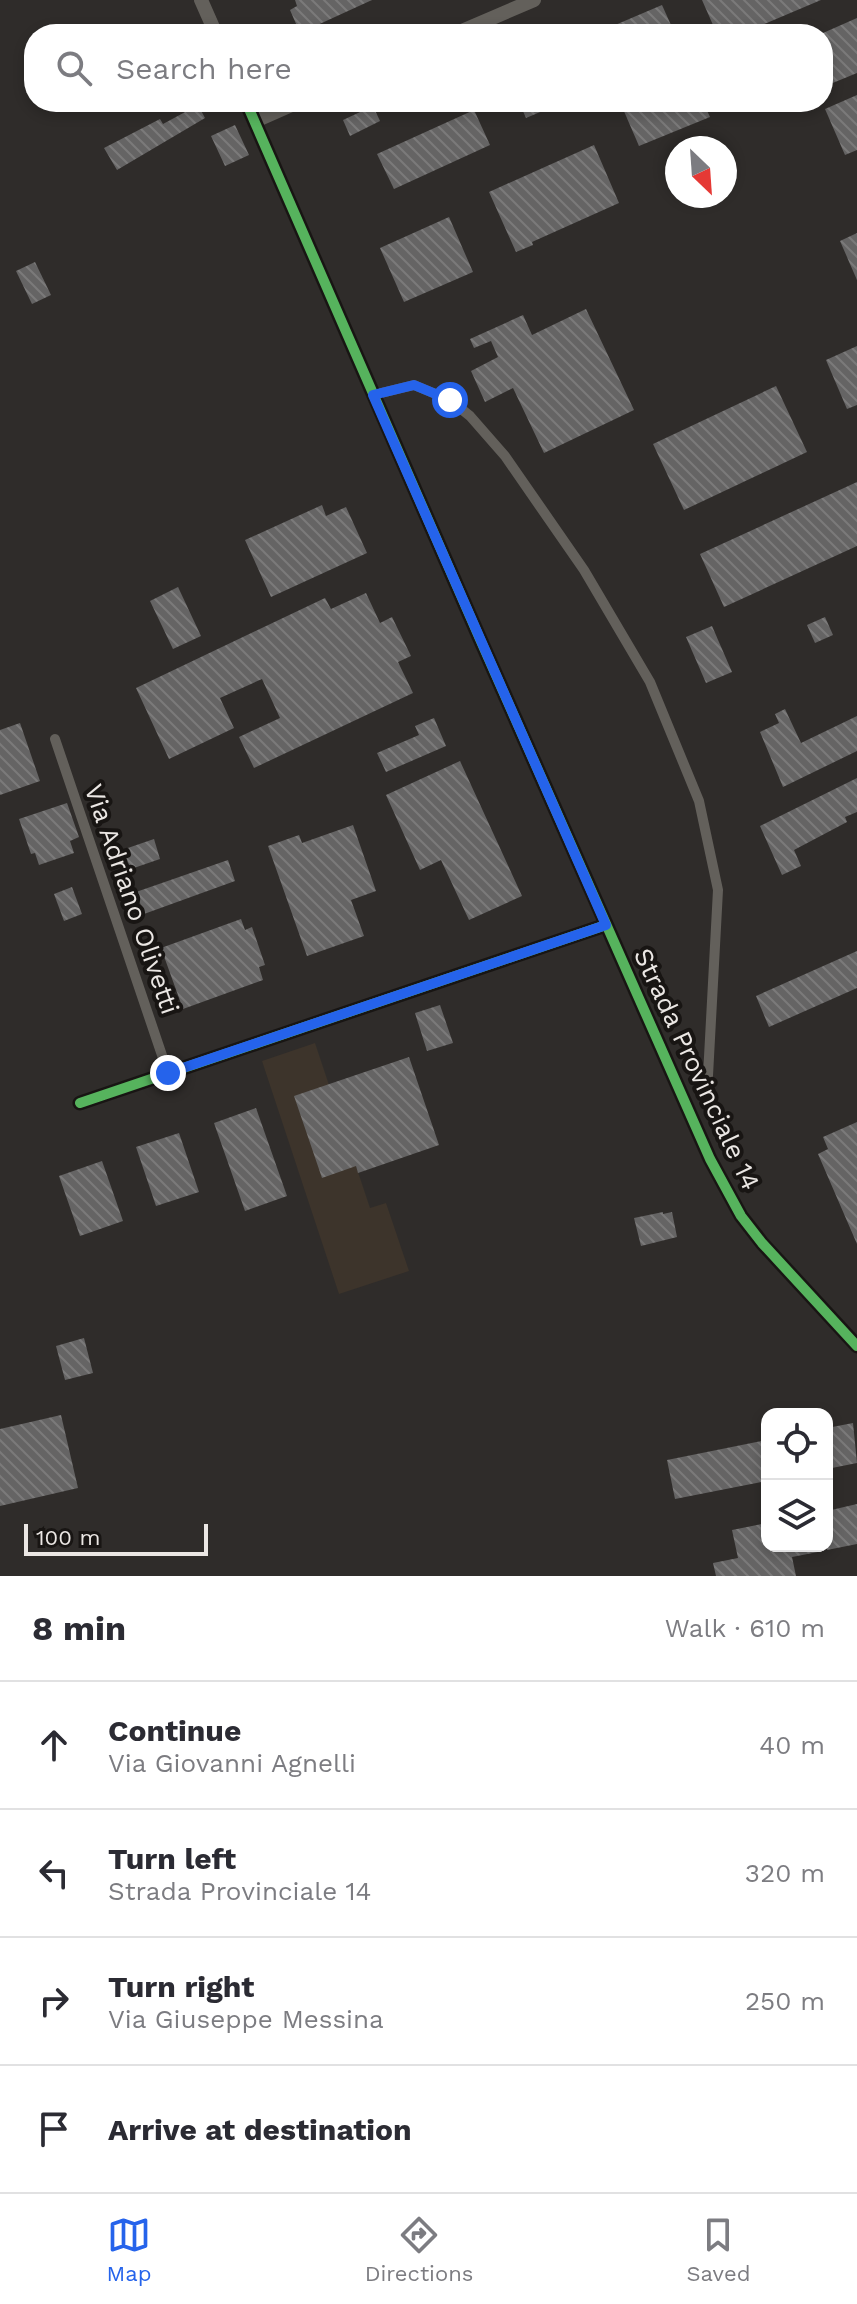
<!DOCTYPE html>
<meta charset="utf-8">
<style>
:root{--surface:#fff;--page:#f2f2f3;--text:#2b2b33;--muted:#7c7c81;--line:#e1e1e2;--accent:#2563eb}
body{margin:0;font-family:"Work Sans",sans-serif;background:var(--page);color:var(--text)}
.controls{position:absolute;right:24px;bottom:24px;display:grid;overflow:hidden;border-radius:16px;box-shadow:0 4px 12px #0003}
.controls button{width:72px;height:72px;display:grid;place-items:center;padding:0;border:0;border-bottom:2px solid var(--line);background:var(--surface);color:var(--text);font:40px sans-serif}
.compass{position:absolute;left:665px;top:136px;width:72px;height:72px;border-radius:50%;background:var(--surface);box-shadow:0 4px 12px #0003;rotate:155deg}
.scale{position:absolute;left:24px;bottom:20px;width:184px;box-sizing:border-box;padding-left:8px;border:4px solid #ebe7e4;border-top:0;font-size:22px;line-height:28px;white-space:nowrap;color:#ebe7e4;-webkit-text-stroke:6px #181513;paint-order:stroke}
.stop{position:absolute;width:24px;height:24px;margin:-18px;border:6px solid #2563eb;border-radius:50%;background:#fff}
.stop.end{background:#2563eb;border-color:#fff;box-shadow:0 2px 8px #0008}
.list{margin:0;padding:0;list-style:none}
h2{display:flex;justify-content:space-between;align-items:center;height:104px;margin:0;padding:0 32px;font-size:34px}
h2 small{font-size:26px;font-weight:400;color:var(--muted)}
.list li{display:grid;grid-template-columns:52px 1fr auto;gap:24px;align-items:center;box-sizing:border-box;height:128px;padding:0 32px;border-top:2px solid var(--line)}
.list b{display:block;font-size:30px;white-space:nowrap}
.list p{margin:0;font-size:26px;white-space:nowrap;color:var(--muted)}
.list em{font-size:26px;font-style:normal;color:var(--muted)}
.icon{flex:none;width:44px;height:44px;fill:none;stroke:currentColor;stroke-width:2;stroke-linecap:round;stroke-linejoin:round}
.map{position:relative;flex:none;width:857px;height:1576px;overflow:hidden}
.search{position:absolute;background:var(--surface);box-shadow:0 4px 12px #0003;left:24px;right:24px;top:24px;height:88px;display:flex;align-items:center;gap:20px;box-sizing:border-box;padding:0 28px;border-radius:32px;color:var(--muted);font-size:30px}
.sheet{height:616px;background:var(--surface)}
nav{display:flex;justify-content:space-around;align-items:center;box-sizing:border-box;height:112px;border-top:2px solid var(--line);background:var(--surface);font-size:22px;color:var(--muted)}
nav a{display:grid;justify-items:center;gap:4px}
nav .on{color:var(--accent)}
.map>svg:first-child{display:block}
.built{fill:#3d342b}
.building{fill:url(#building-back-hatch)}
.lines{fill:none;stroke-linecap:round;stroke-linejoin:round}
.minor{stroke:#63605b;stroke-width:10}
.tertiary{stroke:#63605b;stroke-width:14}
.cycleway-casing{stroke:#181513;stroke-width:15}
.cycleway{stroke:#56b35d;stroke-width:10}
.route{stroke:#2563eb;stroke-width:10}
.labels{text-anchor:middle;dominant-baseline:central;stroke-width:8;stroke-linejoin:round;paint-order:stroke}
.street-label{font-size:26px;fill:#ebe7e4;stroke:#181513}
</style>
<div class="map">
<svg width="857" height="1576" viewBox="0 0 857 1576">
<defs>
<pattern id="building-back-hatch" width="6" height="6" patternUnits="userSpaceOnUse" patternTransform="scale(2)"><rect width="6" height="6" fill="#656464"/><path d="M-1 5l2 2M0 0l6 6M5-1l2 2" fill="none" stroke="#7b7a7a"/></pattern>
</defs>
<rect width="100%" height="100%" fill="#2f2c2a"/>
<path class="built" d="M315,1043l55,165 16,-5 23,68 -70,23 -77,-233z"/>
<g class="building">
<path d="M295,0h77l-72,33 -10,-23 7,-4z"/>
<path d="M702,0h119l-80,34h-24z"/>
<path d="M662,5l13,29h-81z"/>
<path d="M857,18v55l-34,14v-54z"/>
<path d="M857,95v55l-12,5 -20,-46z"/>
<path d="M519,102h45l-38,16z"/>
<path d="M620,102h83l7,15 -71,29z"/>
<path d="M198,105l7,13 -88,52 -13,-22 56,-29 3,5z"/>
<path d="M373,106l7,15 -30,15 -7,-16z"/>
<path d="M474,110l16,35 -96,44 -17,-35z"/>
<path d="M235,125l14,30 -24,11 -14,-30z"/>
<path d="M594,145l25,58 -87,39 1,3 -17,7 -27,-60z"/>
<path d="M449,217l24,55 -69,30 -24,-54z"/>
<path d="M857,233v47l-17,-39z"/>
<path d="M35,262l16,33 -19,9 -16,-33z"/>
<path d="M586,309l48,101 -90,43 -31,-65 -28,14 -14,-31 27,-14 -7,-16 -17,7 -4,-9 53,-24 9,20z"/>
<path d="M857,346v59l-10,4 -21,-49z"/>
<path d="M776,386l31,66 -123,58 -31,-66z"/>
<path d="M857,482v64l-133,61 -24,-53z"/>
<path d="M322,505l4,11 20,-9 21,46 -96,44 -26,-57z"/>
<path d="M178,587l23,49 -28,13 -23,-48z"/>
<path d="M366,593l14,30 12,-6 19,39 -13,6 15,31 -159,75 -15,-31 41,-19 -18,-39 -42,19 14,30 -65,31 -33,-71 189,-90 6,11z"/>
<path d="M825,617l8,18 -18,8 -8,-18z"/>
<path d="M712,626l20,46 -26,11 -20,-46z"/>
<path d="M785,709l16,34 56,-27v35l-74,36 -23,-55 19,-9 -4,-9z"/>
<path d="M434,718l12,28 -60,26 -9,-19 42,-18 -4,-9z"/>
<path d="M20,723l20,58 -40,14v-65z"/>
<path d="M460,761l62,135 -53,24 -28,-60 -21,10 -34,-75z"/>
<path d="M857,778v34l-12,5 2,5 -53,28 7,16 -19,9 -22,-49z"/>
<path d="M67,803l12,34 -9,4 4,12 -35,12 -4,-12 -4,1 -12,-35z"/>
<path d="M353,825l23,66 -25,9 13,36 -57,20 -39,-110 31,-11 3,8z"/>
<path d="M154,839l6,20 -32,11 -6,-20z"/>
<path d="M228,860l7,21 -91,33 -8,-22z"/>
<path d="M72,887l10,27 -18,7 -10,-27z"/>
<path d="M241,919l4,11 7,-3 13,38 -6,2 4,13 -80,29 -22,-61z"/>
<path d="M857,951v37l-88,39 -13,-31z"/>
<path d="M440,1005l13,38 -26,8 -12,-38z"/>
<path d="M409,1057l30,88 -81,28 -2,-7 -34,12 -28,-82z"/>
<path d="M256,1108l31,88 -42,15 -31,-88z"/>
<path d="M857,1122v122l-39,-90 10,-5 -5,-12z"/>
<path d="M179,1133l20,59 -43,14 -20,-59z"/>
<path d="M102,1161l21,60 -43,15 -21,-60z"/>
<path d="M663,1212v2l9,-2 5,25 -36,9 -7,-28z"/>
<path d="M84,1338l9,35 -28,7 -9,-34z"/>
<path d="M61,1415l17,73 -78,18v-77z"/>
<path d="M853,1423l4,40 -30,6v-41z"/>
<path d="M767,1440v41l-92,18 -8,-39z"/>
<path d="M857,1504v40l-30,6v-39z"/>
<path d="M767,1523v23h56v5l-31,6 4,19h-80l-3,-13 25,-5 -6,-28z"/>
</g>
<g class="lines">
<g class="minor">
<path d="M373,395l41,-10 36,15 20,16 35,40 79,114 66,112 49,119 19,89 -11,204"/>
<path d="M55,739l113,334"/>
<path d="M80,1103l526,-178"/>
</g>
<g class="tertiary">
<path d="M201,0l15,34"/>
<path d="M455,34l79,-34"/>
<path d="M246,102l234,537 230,520 31,57 21,27 95,103"/>
<path d="M255,121l43,-19"/>
</g>
<g class="cycleway-casing">
<g id="cycleway">
<path d="M246,102l234,537 230,520 31,57 21,27 95,103"/>
<path d="M80,1103l526,-178"/>
</g>
</g>
<use href="#cycleway" class="cycleway"/>
</g>
<g class="lines">
<path class="route" d="M168,1073l438,-148 -233,-530 41,-10 36,15"/>
</g>
<g class="labels">
<g class="street-label">
<text transform="translate(132 899) rotate(71)">Via Adriano Olivetti</text>
<text transform="translate(697 1069) rotate(65)">Strada Provinciale 14</text>
</g>
</g>
</svg>
<div class="controls">
<button><svg class="icon" aria-label="locate" viewBox="0 0 24 24"><circle cx="12" cy="12" r="6"/><path d="M12 2v4M12 18v4M2 12h4M18 12h4"/></svg></button>
<button><svg class="icon" aria-label="layers" viewBox="0 0 24 24"><path d="M12 4l9 5-9 5-9-5zM3 14l9 5 9-5"/></svg></button>
</div>
<svg class="compass" viewBox="-18 -18 36 36"><path d="M0-13l5 13h-10z" fill="#e53935"/><path d="M0 13l5-13h-10z" fill="#7c7c81"/></svg>
<div class="scale">100 m</div>
<div class="stop" style="left:450px;top:400px"></div>
<div class="stop end" style="left:168px;top:1073px"></div>
<div class="search"><svg class="icon" aria-label="search" viewBox="0 0 24 24"><circle cx="10" cy="10" r="6"/><path d="M15 15l6 6"/></svg>Search here</div>
</div>
<section class="sheet">
<h2>8 min<small>Walk · 610 m</small></h2>
<ul class="list">
<li><svg class="icon" aria-label="ahead" viewBox="0 0 24 24"><path d="M12 20V5M6 11l6-6 6 6"/></svg><div><b>Continue</b><p>Via Giovanni Agnelli</p></div><em>40 m</em></li>
<li><svg class="icon" aria-label="left" viewBox="0 0 24 24"><path d="M17 20v-9H6M10 6l-5 5 5 5"/></svg><div><b>Turn left</b><p>Strada Provinciale 14</p></div><em>320 m</em></li>
<li><svg class="icon" aria-label="right" viewBox="0 0 24 24"><path d="M7 20v-9h11M14 6l5 5-5 5"/></svg><div><b>Turn right</b><p>Via Giuseppe Messina</p></div><em>250 m</em></li>
<li><svg class="icon" aria-label="arrive" viewBox="0 0 24 24"><path d="M6 21V4h12l-3 4 3 4H6"/></svg><div><b>Arrive at destination</b></div></li>
</ul>
</section>
<nav>
<a class="on"><svg class="icon" aria-label="map" viewBox="0 0 24 24"><path d="M3 6l6-2 6 2 6-2v14l-6 2-6-2-6 2zM9 4v14M15 6v14"/></svg>Map</a>
<a><svg class="icon" aria-label="directions" viewBox="0 0 24 24"><path d="M12 3l9 9-9 9-9-9zM9 14v-3h6M13 9l2 2-2 2"/></svg>Directions</a>
<a><svg class="icon" aria-label="saved" viewBox="0 0 24 24"><path d="M7 4h10v16l-5-4-5 4z"/></svg>Saved</a>
</nav>
